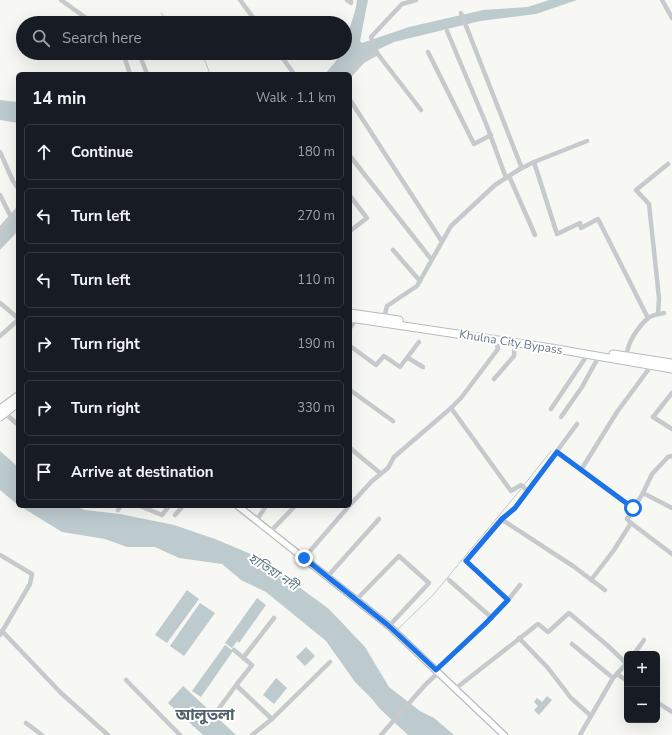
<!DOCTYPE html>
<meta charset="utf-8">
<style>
:root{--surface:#171b24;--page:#242831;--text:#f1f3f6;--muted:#9ea1a6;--line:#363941}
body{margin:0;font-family:"Nunito Sans","Noto Sans Bengali",sans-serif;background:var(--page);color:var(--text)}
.controls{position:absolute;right:12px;bottom:12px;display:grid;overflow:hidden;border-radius:6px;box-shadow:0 4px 16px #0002}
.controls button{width:36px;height:36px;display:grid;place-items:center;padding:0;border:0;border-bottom:1px solid var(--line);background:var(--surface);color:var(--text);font:20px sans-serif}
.stop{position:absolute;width:12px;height:12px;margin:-9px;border:3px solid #1a73e8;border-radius:50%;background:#fff}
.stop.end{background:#1a73e8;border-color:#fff;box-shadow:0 1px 4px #0008}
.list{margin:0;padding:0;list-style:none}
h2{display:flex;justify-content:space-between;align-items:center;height:52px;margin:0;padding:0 16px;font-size:17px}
h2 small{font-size:13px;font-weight:400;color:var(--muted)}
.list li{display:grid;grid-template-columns:26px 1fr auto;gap:12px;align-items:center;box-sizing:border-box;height:56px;margin:0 8px 8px;padding:0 8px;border:1px solid var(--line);border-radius:6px}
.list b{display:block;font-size:15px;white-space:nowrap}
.list em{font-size:13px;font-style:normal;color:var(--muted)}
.icon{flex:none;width:22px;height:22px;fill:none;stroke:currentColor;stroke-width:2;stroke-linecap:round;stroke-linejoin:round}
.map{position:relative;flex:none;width:672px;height:735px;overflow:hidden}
.search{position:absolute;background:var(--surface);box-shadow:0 4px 16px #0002;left:16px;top:16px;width:336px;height:44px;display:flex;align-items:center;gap:10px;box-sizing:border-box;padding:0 14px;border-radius:22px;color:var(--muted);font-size:15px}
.panel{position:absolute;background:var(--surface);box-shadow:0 4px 16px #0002;left:16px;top:72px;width:336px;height:436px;border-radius:6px}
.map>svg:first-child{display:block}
.water{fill:#bdcace}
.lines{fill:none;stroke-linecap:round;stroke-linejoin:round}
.stream{stroke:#bdcace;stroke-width:1}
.major-casing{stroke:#b7bcbf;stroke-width:8}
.highway-casing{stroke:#b8bcbf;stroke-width:9}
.minor{stroke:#c6cacd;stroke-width:4.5}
.major{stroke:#fff;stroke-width:5.5}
.highway{stroke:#fff;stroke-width:7}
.route{stroke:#1a73e8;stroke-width:5}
.labels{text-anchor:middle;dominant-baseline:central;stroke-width:4;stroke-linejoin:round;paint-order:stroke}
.street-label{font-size:12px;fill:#647886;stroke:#fff}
.water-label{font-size:13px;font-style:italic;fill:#5f7a83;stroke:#fff}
.district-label{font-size:16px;font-weight:bold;fill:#52606b;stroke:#fff}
</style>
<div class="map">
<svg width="672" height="735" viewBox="0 0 672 735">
<rect width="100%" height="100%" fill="#f7f7f3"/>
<g class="water">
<path d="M357,0h11l-8,41 2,2 47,-16 74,-17 45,-3 21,-7h28l-41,14 -56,7 -86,21 -17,8 -28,24h-24l11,-13 3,-8h6c0,-20 10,-34 12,-53z"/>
<path d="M0,100l18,2v21l-18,-3z"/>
<path d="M18,211v20l-18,19v-19z"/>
<path d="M0,451l18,16v38l-18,-15z"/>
<path d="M20,506h55l10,4 35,4 54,11 41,14 43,18 71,52 36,38 24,40 31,24 14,7 20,17h-46l-28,-26 -8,-10 -17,-17 -29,-41 -60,-49 -25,-12 -19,-16 -43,-6 -24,-11h-28l-22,-8 -43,-7z"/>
<path d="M187,590l12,9 -32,44 -12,-8z"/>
<path d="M257,598l9,7 -27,38 -2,-2 -5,7 -7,-5z"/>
<path d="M200,603l15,10 -31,43 -14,-10z"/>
<path d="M225,645l8,6 -32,46 -9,-6z"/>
<path d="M306,647l9,9 -10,10 -9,-9z"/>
<path d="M276,678l11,10 -13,16 -11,-9z"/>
<path d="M183,686l53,49h-33l-35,-32z"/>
<path d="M547,696l5,4 -13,15 -5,-5 4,-4 -4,-4 3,-4 5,4z"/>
</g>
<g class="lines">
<g class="stream">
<path d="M161,13l9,10"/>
<path d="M198,53l7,8 5,13"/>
<path d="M524,485l27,-34"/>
<path d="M397,630l36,-35 88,-106"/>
</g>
<g class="major-casing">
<path id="major" d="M238,506l151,120 115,109"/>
</g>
<g class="highway-casing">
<g id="highway">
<path d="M350,313l49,7"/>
<path d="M350,318l201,30 121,21"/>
<path d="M613,354l59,9"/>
<path d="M0,409l18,-13"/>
<path d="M0,417l18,-14"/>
</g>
</g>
<g class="minor">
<path d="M61,0l32,23"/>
<path d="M240,0l17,23"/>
<path d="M347,0l4,3v-3"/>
<path d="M416,0l-14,4 -31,33 6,16 44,57"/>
<path d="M662,0l10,18"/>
<path d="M447,31l40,95 19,52"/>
<path d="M428,52l46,92 17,-9"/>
<path d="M139,53l8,21"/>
<path d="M279,53l15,21"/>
<path d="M124,56l6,18"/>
<path d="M350,75l13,-14 14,-8"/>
<path d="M350,100l91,140"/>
<path d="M0,152l13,29 5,7"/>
<path d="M350,156l81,103"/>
<path d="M534,162l53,-21"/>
<path d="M520,169l14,-7 23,72 23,-11 1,5 17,-9 50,99"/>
<path d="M509,176l26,59"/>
<path d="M0,195l11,22"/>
<path d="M350,196l17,22 -17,13"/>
<path d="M0,229l18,-20"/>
<path d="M393,250l27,31"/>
<path d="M0,303l18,15"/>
<path d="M658,314l1,-16 -10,-94 -13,-14 32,-26"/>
<path d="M384,318l3,-12 30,-20 34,-60 44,-41 25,-16 1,-3 -60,-153"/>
<path d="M350,328l6,-9"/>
<path d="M0,336l18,-16"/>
<path d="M496,340l2,9 -37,49 -10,10 60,83 10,-6 7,6"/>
<path d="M350,346l26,19 8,-9 16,11 19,-25"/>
<path d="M627,356c-1,-12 12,-30 21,-38 4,-3 11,-4 16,-5"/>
<path d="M408,358l15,9"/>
<path d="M494,379l20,-23 1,-13"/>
<path d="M350,390l43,31"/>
<path d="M672,393l-19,24 19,12"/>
<path d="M551,409l37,-55"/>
<path d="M5,413l13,12"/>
<path d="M561,417l21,-30 17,-31"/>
<path d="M350,448l30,25"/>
<path d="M557,452l76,56"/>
<path d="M581,470l36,-58 34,-46"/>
<path d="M643,493l29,15"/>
<path d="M350,505l22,-24 16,-13 6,-11 57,-49"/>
<path d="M140,506l22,9 7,-9"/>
<path d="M118,510l3,-4"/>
<path d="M175,515l8,-9"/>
<path d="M501,519l72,47 32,24"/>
<path d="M256,521l10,-15"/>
<path d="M631,523l41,31"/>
<path d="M270,532l25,-26"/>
<path d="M0,555l32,19 -2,10 -30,51"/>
<path d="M304,558l45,-52"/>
<path d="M327,577l52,-58"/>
<path d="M449,580l43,38"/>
<path d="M591,580l23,-30 17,-27 -4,-4 16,-26 9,-19 16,-17 4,-1"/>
<path d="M520,585l-12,15 -42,-39 35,-42 14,-11 62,-84"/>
<path d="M356,600l43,-44 30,27 -40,43"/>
<path d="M2,631l59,62 47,42"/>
<path d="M519,638l29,30 23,30 19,17"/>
<path d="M572,644l41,34"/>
<path d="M234,650l18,15 -15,19 1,3 34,32"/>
<path d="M634,654l10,-14"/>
<path d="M243,658l31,-40"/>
<path d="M436,670l49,-46 23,-24"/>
<path d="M617,674l10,7"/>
<path d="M126,680l54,55"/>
<path d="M455,689l83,-65 10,8 21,-19 38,32 19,18"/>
<path d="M657,702l15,10"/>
<path d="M217,711l20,-27"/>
<path d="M26,723l16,12"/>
<path d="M252,735l20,-16 58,-57"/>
<path d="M381,735l44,-50 13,-12"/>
<path d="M580,735l33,-57 14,-15"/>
</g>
<use href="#major" class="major"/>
<use href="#highway" class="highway"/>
</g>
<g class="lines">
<path class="route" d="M304,558l85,68 47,44 49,-46 23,-24 -42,-39 36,-42 13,-11 42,-56 76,56"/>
</g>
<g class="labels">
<g class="street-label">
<text transform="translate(511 342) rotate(9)">Khulna City Bypass</text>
</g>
<g class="water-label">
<text transform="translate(273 572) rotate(33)">হাতিয়া নদী</text>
</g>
<g class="district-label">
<text x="205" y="715">আলুতলা</text>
</g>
</g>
</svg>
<div class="controls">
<button>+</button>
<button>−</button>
</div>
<div class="stop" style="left:633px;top:508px"></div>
<div class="stop end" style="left:304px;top:558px"></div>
<div class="search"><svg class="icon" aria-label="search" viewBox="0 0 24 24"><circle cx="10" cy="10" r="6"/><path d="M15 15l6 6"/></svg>Search here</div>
<section class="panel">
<h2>14 min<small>Walk · 1.1 km</small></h2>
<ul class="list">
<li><svg class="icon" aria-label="ahead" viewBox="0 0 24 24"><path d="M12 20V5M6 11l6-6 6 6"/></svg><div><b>Continue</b></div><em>180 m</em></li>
<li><svg class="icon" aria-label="left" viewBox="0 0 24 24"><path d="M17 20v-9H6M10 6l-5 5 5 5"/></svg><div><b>Turn left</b></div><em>270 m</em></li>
<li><svg class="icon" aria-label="left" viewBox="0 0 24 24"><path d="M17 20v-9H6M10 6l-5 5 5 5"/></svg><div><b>Turn left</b></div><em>110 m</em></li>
<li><svg class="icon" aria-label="right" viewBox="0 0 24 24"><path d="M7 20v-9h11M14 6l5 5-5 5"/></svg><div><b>Turn right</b></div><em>190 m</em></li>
<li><svg class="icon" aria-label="right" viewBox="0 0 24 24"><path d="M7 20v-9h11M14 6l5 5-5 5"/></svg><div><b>Turn right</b></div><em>330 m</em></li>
<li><svg class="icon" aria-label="arrive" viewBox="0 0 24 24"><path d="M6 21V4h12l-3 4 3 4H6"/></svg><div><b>Arrive at destination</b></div></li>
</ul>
</section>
</div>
